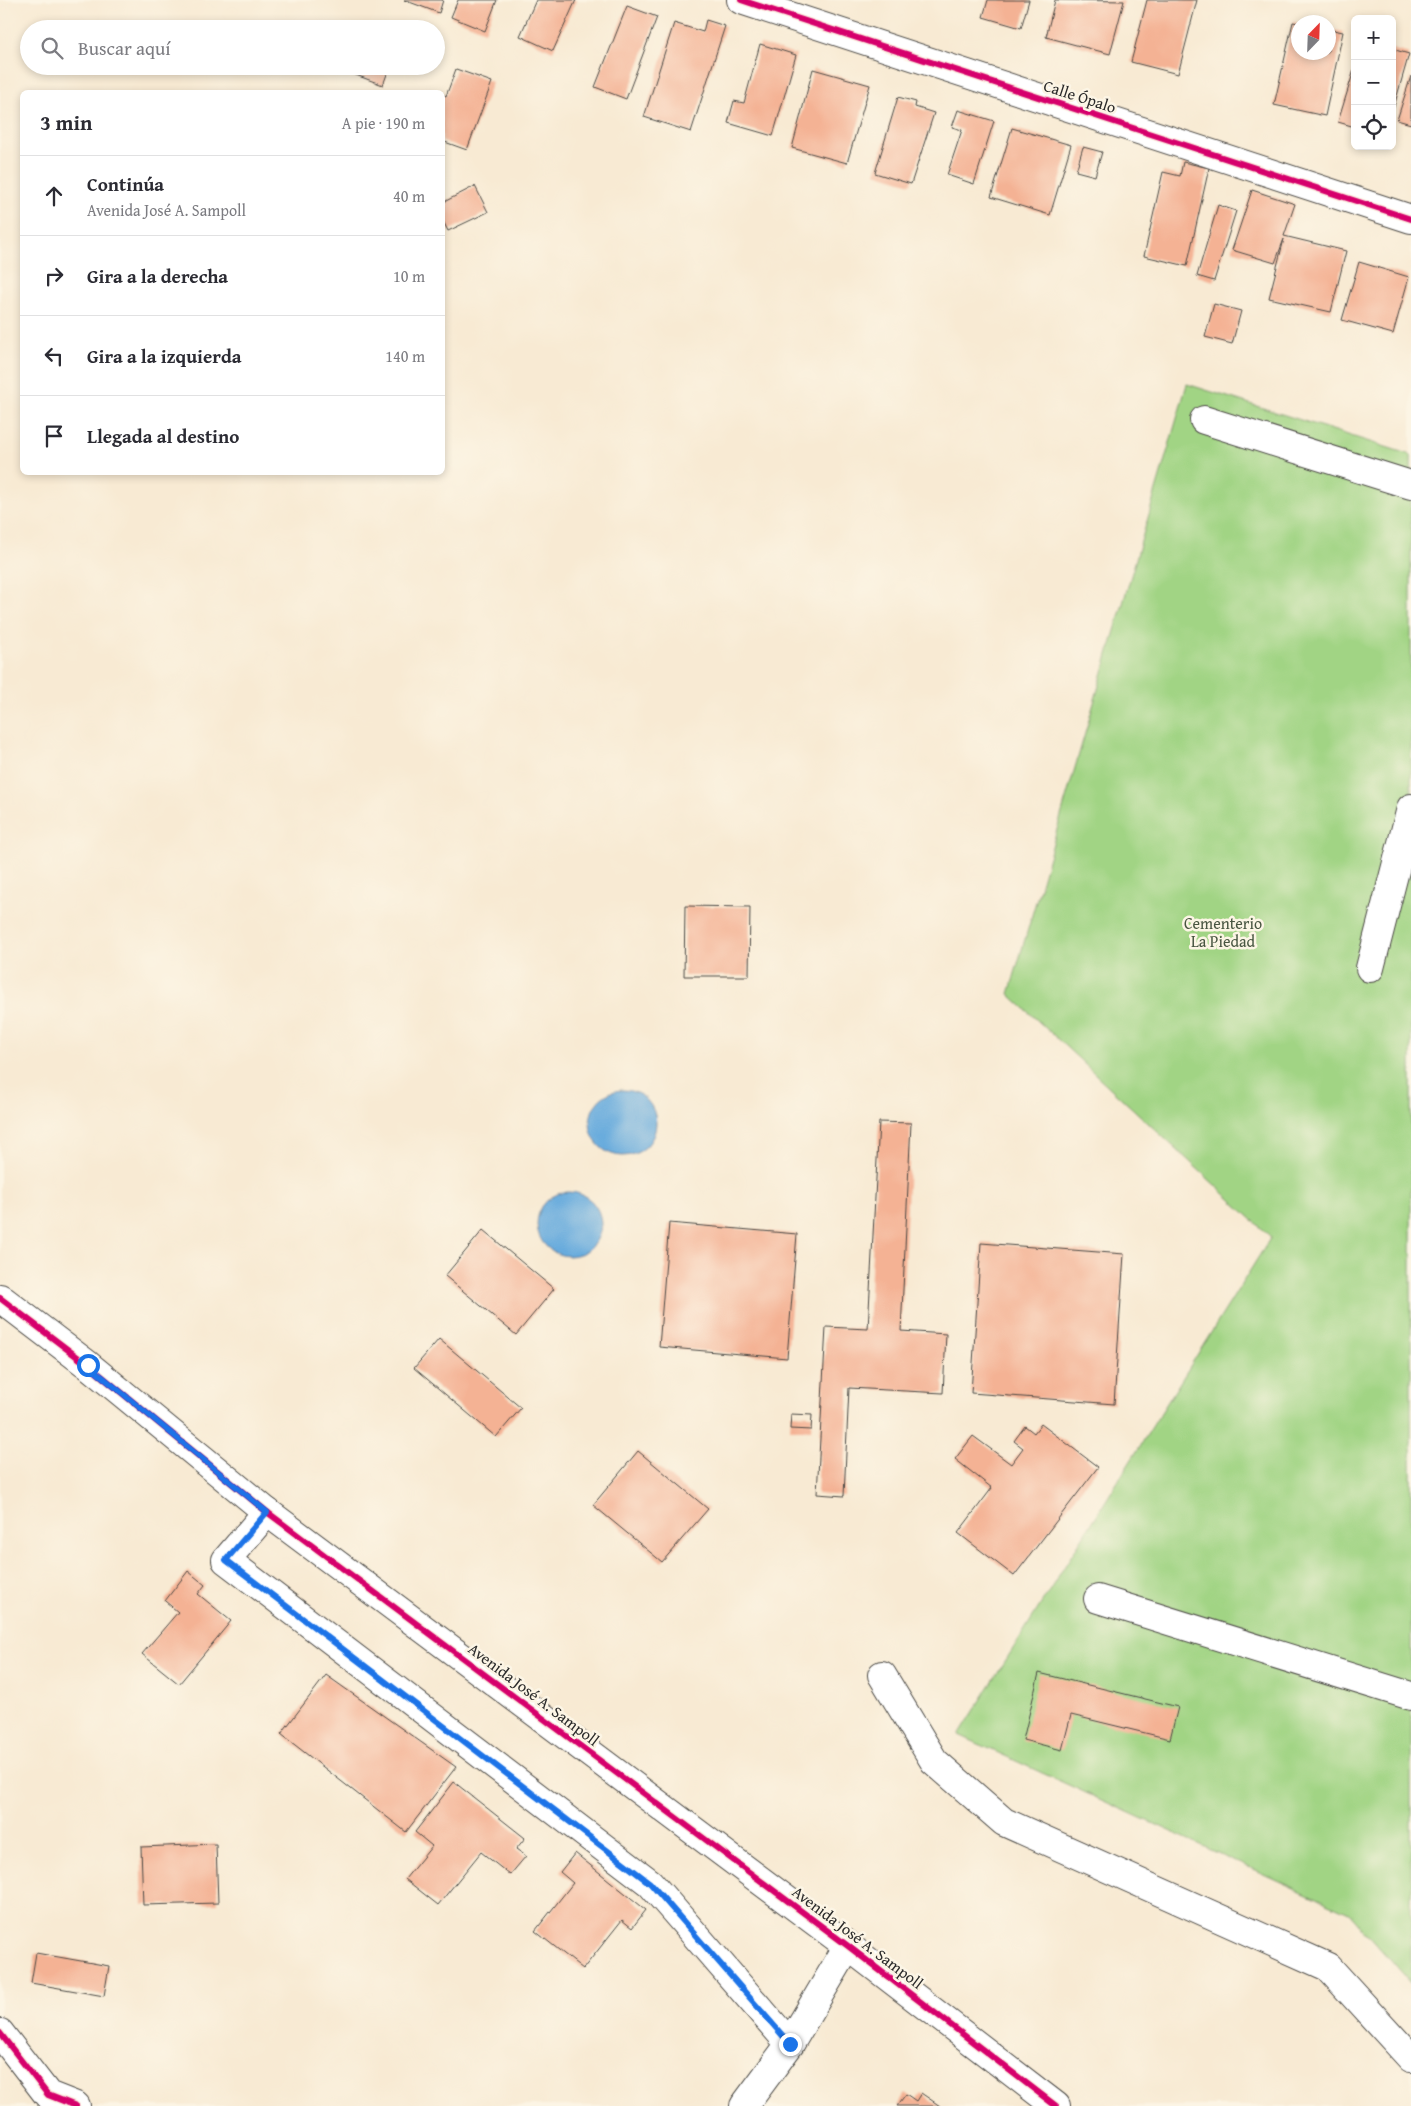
<!DOCTYPE html>
<html lang="es">
<meta charset="utf-8">
<style>
:root{--surface:#fff;--page:#f2f2f3;--text:#2b2b33;--muted:#7c7c81;--line:#e1e1e2}
body{margin:0;font-family:"Gentium Book Plus",serif;background:var(--page);color:var(--text)}
.controls{position:absolute;right:15px;top:15px;display:grid;overflow:hidden;border-radius:8px;box-shadow:0 2px 8px #0003}
.controls button{width:45px;height:45px;display:grid;place-items:center;padding:0;border:0;border-bottom:1px solid var(--line);background:var(--surface);color:var(--text);font:25px sans-serif}
.compass{position:absolute;left:1291px;top:15px;width:45px;height:45px;border-radius:50%;background:var(--surface);box-shadow:0 2px 8px #0003;rotate:23deg}
.stop{position:absolute;width:15px;height:15px;margin:-11px;border:4px solid #1a73e8;border-radius:50%;background:#fff}
.stop.end{background:#1a73e8;border-color:#fff;box-shadow:0 1px 5px #0008}
.list{margin:0;padding:0;list-style:none}
h2{display:flex;justify-content:space-between;align-items:center;height:65px;margin:0;padding:0 20px;font-size:21px}
h2 small{font-size:16px;font-weight:400;color:var(--muted)}
.list li{display:grid;grid-template-columns:32px 1fr auto;gap:15px;align-items:center;box-sizing:border-box;height:80px;padding:0 20px;border-top:1px solid var(--line)}
.list b{display:block;font-size:19px;white-space:nowrap}
.list p{margin:0;font-size:16px;white-space:nowrap;color:var(--muted)}
.list em{font-size:16px;font-style:normal;color:var(--muted)}
.icon{flex:none;width:28px;height:28px;fill:none;stroke:currentColor;stroke-width:2;stroke-linecap:round;stroke-linejoin:round}
.map{position:relative;flex:none;width:1411px;height:2106px;overflow:hidden}
.search{position:absolute;background:var(--surface);box-shadow:0 2px 8px #0003;left:20px;top:20px;width:425px;height:55px;display:flex;align-items:center;gap:12px;box-sizing:border-box;padding:0 18px;border-radius:28px;color:var(--muted);font-size:19px}
.panel{position:absolute;background:var(--surface);box-shadow:0 2px 8px #0003;left:20px;top:90px;width:425px;height:385px;border-radius:8px}
.map>svg:first-child{display:block}
.green{fill:#a1d484;stroke:#668058}
.water{fill:#68abdd;stroke:#4a6b84}
.building{fill:#f4b294}
.lines{fill:none;stroke-linecap:round;stroke-linejoin:round}
.minor-casing{stroke:#4a4844;stroke-width:30}
.minor{stroke:#fff;stroke-width:28}
.cycleway-casing{stroke:#fcf5e5;stroke-width:9}
.cycleway{stroke:#d6006c;stroke-width:6}
.route{stroke:#1a73e8;stroke-width:6}
.labels{text-anchor:middle;dominant-baseline:central;stroke-width:5;stroke-linejoin:round;paint-order:stroke}
.street-label{font-size:16px;fill:#2b2b2b;stroke:#fcf5e5}
.park-label{font-size:16px;fill:#485541;stroke:#fcf5e5}
</style>
<div class="map">
<svg width="1411" height="2106" viewBox="0 0 1411 2106">
<rect width="100%" height="100%" fill="#fcf5e5"/>
<filter id="ink" filterUnits="userSpaceOnUse"><feTurbulence type="fractalNoise" baseFrequency=".02" numOctaves="2"/><feDisplacementMap in="SourceGraphic" scale="10" xChannelSelector="R" yChannelSelector="G"/><feConvolveMatrix kernelMatrix="1 2 1 2 8 2 1 2 1" color-interpolation-filters="sRGB"/></filter>
<filter id="wash" filterUnits="userSpaceOnUse"><feTurbulence type="fractalNoise" baseFrequency=".0096" numOctaves="4" result="noise"/><feDisplacementMap in="SourceGraphic" scale="20" xChannelSelector="R" yChannelSelector="G"/><feGaussianBlur stdDeviation="1.12" result="paint"/><feColorMatrix in="noise" values="0 0 0 0 0 0 0 0 0 0 0 0 0 0 0 0 0 1.4 0 .05"/><feComposite in="paint" operator="in"/></filter>
<g filter="url(#wash)">
<rect width="100%" height="100%" fill="#f8ead3"/>
<path class="green" d="M1187,384l224,71v1529l-62,-71 -390,-178 312,-498 -262,-243z"/>
<g class="water">
<circle cx="623" cy="1123" r="33"/>
<circle cx="569" cy="1224" r="32"/>
</g>
<g id="blocks">
<g class="building">
<path d="M404,0h39l-4,13z"/>
<path d="M458,0h39l-12,31 -34,-14z"/>
<path d="M536,0h40l-23,51 -33,-15z"/>
<path d="M988,0h41l-8,28 -38,-11z"/>
<path d="M1055,0l69,1 -14,53 -64,-17z"/>
<path d="M1147,0h50l-19,74 -47,-12z"/>
<path d="M627,6l30,11 -31,82 -31,-12z"/>
<path d="M706,20l19,6 -34,106 -47,-15 30,-94 29,9z"/>
<path d="M299,22l20,6v1h-22z"/>
<path d="M1293,22l5,1v29h30v-23l15,3 -18,84 -51,-11z"/>
<path d="M760,44l36,11 -23,81 -45,-13 6,-22 10,2z"/>
<path d="M1392,49l17,5 -16,56h-1z"/>
<path d="M356,66h34l-7,19 -30,-11z"/>
<path d="M456,69l36,13 -25,68 -25,-9v-47l4,2z"/>
<path d="M813,69l57,16 -23,78 -55,-15z"/>
<path d="M1354,70h1v57l-17,-5z"/>
<path d="M1411,76v48l-14,-4z"/>
<path d="M898,97l18,5 -1,5 19,6 -23,71 -36,-11z"/>
<path d="M958,110l36,11 -20,63 -27,-9 15,-45 -10,-3z"/>
<path d="M1012,128l59,17 -21,70 -59,-18z"/>
<path d="M1083,147l19,5 -7,24 -19,-5z"/>
<path d="M1183,162l26,6 -22,98 -43,-10 19,-84 17,4z"/>
<path d="M475,186l13,26 -40,19 -6,-12v-16z"/>
<path d="M1252,190l43,14 -11,32 62,15 -15,61 -62,-14 15,-59 -9,24 -43,-13z"/>
<path d="M1218,205l18,6 -22,70 -17,-5z"/>
<path d="M1359,262l50,15 -16,57 -51,-14z"/>
<path d="M1214,304l27,7 -9,33 -27,-7z"/>
<path d="M685,906l65,1 -1,69h-65z"/>
<path d="M879,1122l32,1 -10,208 45,3 -3,59 -94,-5 -5,108 -27,-2 9,-167 42,2z"/>
<path d="M669,1223l128,11 -10,124 -128,-11z"/>
<path d="M483,1230l71,59 -38,46 -71,-59z"/>
<path d="M981,1243l143,11 -10,150 -143,-11z"/>
<path d="M439,1339l82,69 -25,29 -82,-69z"/>
<path d="M791,1414l21,1 -1,15 -21,-1z"/>
<path d="M1041,1424l57,43 -84,109 -56,-43 34,-45 -37,-29 18,-23 38,28 12,-16 -9,-7 11,-15 9,7z"/>
<path d="M638,1451l70,58 -46,53 -69,-57z"/>
<path d="M188,1571l17,14 -7,9 33,27 -52,63 -37,-30 36,-42 -13,-11z"/>
<path d="M1039,1673l139,34 -8,32 -99,-24 -9,35 -39,-10z"/>
<path d="M326,1675l130,92 -50,65 -125,-98z"/>
<path d="M454,1782l71,56 -9,11 10,7 -16,19 -29,-23 -43,53 -33,-26 27,-33 -17,-14z"/>
<path d="M216,1844l2,59 -75,2 -2,-58z"/>
<path d="M575,1853l71,57 -14,18 -10,-8 -39,49 -48,-38 38,-48 -13,-11z"/>
<path d="M36,1953l73,13 -5,30 -73,-13z"/>
<path d="M921,2093l19,13h-43l9,-12 10,7z"/>
</g>
</g>
</g>
<g filter="url(#ink)">
<use href="#blocks" fill-opacity="0" stroke="#4a4844" stroke-width="1"/>
<g class="lines">
<g class="minor-casing">
<g id="minor">
<path d="M741,0l670,219"/>
<path d="M1204,420l207,65"/>
<path d="M1370,968l41,-160"/>
<path d="M0,1298l88,67 179,147 581,434 208,160"/>
<path d="M267,1512l-41,48 424,323 140,161"/>
<path d="M1098,1599l313,97"/>
<path d="M882,1675l52,86 70,61 324,145 83,91"/>
<path d="M0,2033l48,62 28,11"/>
<path d="M744,2106l46,-62 58,-98"/>
</g>
</g>
<use href="#minor" class="minor"/>
<g class="cycleway-casing">
<g id="cycleway">
<path d="M741,0l670,219"/>
<path d="M0,1298l88,67 179,147 581,434 208,160"/>
<path d="M0,2033l48,62 28,11"/>
</g>
</g>
<use href="#cycleway" class="cycleway"/>
</g>
</g>
<g class="lines" filter="url(#ink)">
<path class="route" d="M88,1365l179,147 -41,48 424,323 140,161"/>
</g>
<g class="labels">
<g class="street-label">
<text transform="translate(1080 96) rotate(18)">Calle Ópalo</text>
<text transform="translate(534 1694) rotate(37)">Avenida José A. Sampoll</text>
<text transform="translate(858 1937) rotate(37)">Avenida José A. Sampoll</text>
</g>
<g class="park-label">
<text x="1223" y="923">Cementerio<tspan x="1223" dy="18">La Piedad</tspan></text>
</g>
</g>
</svg>
<div class="controls">
<button>+</button>
<button>−</button>
<button><svg class="icon" aria-label="locate" viewBox="0 0 24 24"><circle cx="12" cy="12" r="6"/><path d="M12 2v4M12 18v4M2 12h4M18 12h4"/></svg></button>
</div>
<svg class="compass" viewBox="-18 -18 36 36"><path d="M0-13l5 13h-10z" fill="#e53935"/><path d="M0 13l5-13h-10z" fill="#7c7c81"/></svg>
<div class="stop" style="left:88px;top:1365px"></div>
<div class="stop end" style="left:790px;top:2044px"></div>
<div class="search"><svg class="icon" aria-label="search" viewBox="0 0 24 24"><circle cx="10" cy="10" r="6"/><path d="M15 15l6 6"/></svg>Buscar aquí</div>
<section class="panel">
<h2>3 min<small>A pie · 190 m</small></h2>
<ul class="list">
<li><svg class="icon" aria-label="ahead" viewBox="0 0 24 24"><path d="M12 20V5M6 11l6-6 6 6"/></svg><div><b>Continúa</b><p>Avenida José A. Sampoll</p></div><em>40 m</em></li>
<li><svg class="icon" aria-label="right" viewBox="0 0 24 24"><path d="M7 20v-9h11M14 6l5 5-5 5"/></svg><div><b>Gira a la derecha</b></div><em>10 m</em></li>
<li><svg class="icon" aria-label="left" viewBox="0 0 24 24"><path d="M17 20v-9H6M10 6l-5 5 5 5"/></svg><div><b>Gira a la izquierda</b></div><em>140 m</em></li>
<li><svg class="icon" aria-label="arrive" viewBox="0 0 24 24"><path d="M6 21V4h12l-3 4 3 4H6"/></svg><div><b>Llegada al destino</b></div></li>
</ul>
</section>
</div>
